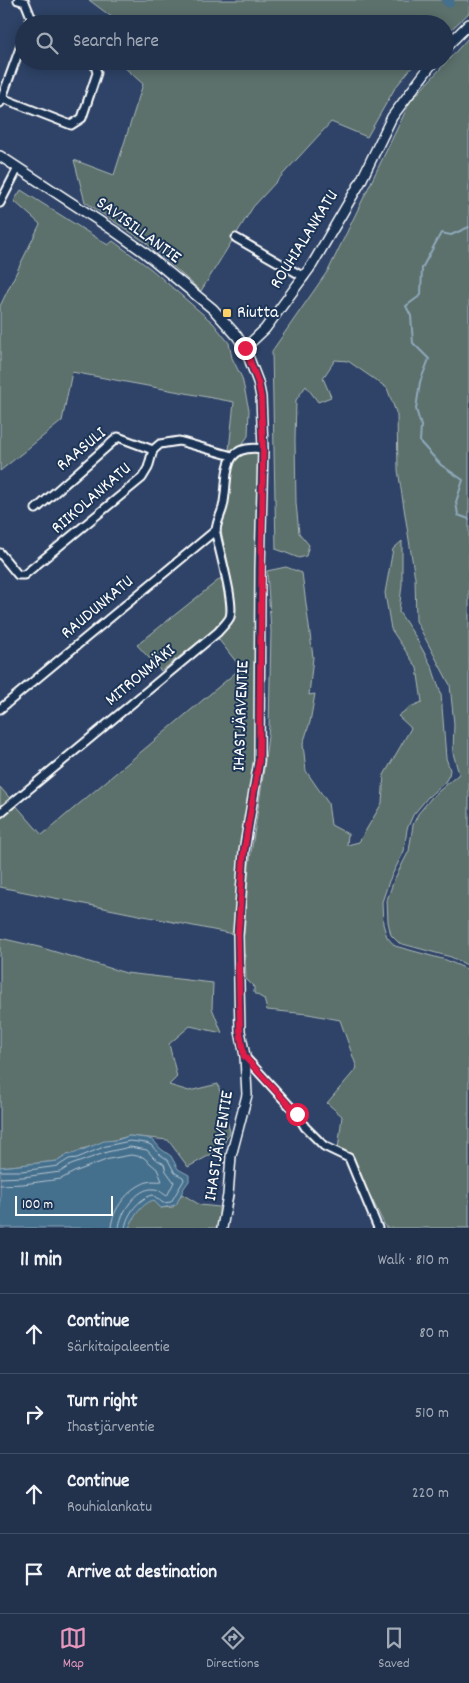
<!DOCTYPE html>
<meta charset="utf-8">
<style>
:root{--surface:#22324d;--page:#2a3a54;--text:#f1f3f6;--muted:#a2aab6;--line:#3f4d65;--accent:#e797bd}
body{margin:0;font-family:Dekko,sans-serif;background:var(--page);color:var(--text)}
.scale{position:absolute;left:15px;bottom:12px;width:98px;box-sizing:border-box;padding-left:5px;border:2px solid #fff;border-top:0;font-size:14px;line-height:18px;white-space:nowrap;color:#fff;-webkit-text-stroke:4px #1d3557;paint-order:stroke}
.stop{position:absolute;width:15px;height:15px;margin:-11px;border:4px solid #e11d48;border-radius:50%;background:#fff}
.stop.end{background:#e11d48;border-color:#fff;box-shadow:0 1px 5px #0008}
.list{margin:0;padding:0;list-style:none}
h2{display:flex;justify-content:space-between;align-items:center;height:65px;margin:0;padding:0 20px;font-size:21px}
h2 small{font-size:16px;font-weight:400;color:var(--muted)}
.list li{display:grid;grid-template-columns:32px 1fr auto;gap:15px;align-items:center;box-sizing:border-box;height:80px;padding:0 20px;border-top:1px solid var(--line)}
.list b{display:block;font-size:19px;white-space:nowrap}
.list p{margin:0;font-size:16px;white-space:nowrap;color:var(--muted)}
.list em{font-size:16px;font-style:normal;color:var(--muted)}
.icon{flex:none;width:28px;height:28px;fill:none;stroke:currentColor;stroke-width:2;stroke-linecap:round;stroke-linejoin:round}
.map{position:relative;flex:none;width:469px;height:1228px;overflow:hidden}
.search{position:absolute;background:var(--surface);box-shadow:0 2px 12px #0003;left:15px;right:15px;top:15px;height:55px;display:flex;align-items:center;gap:12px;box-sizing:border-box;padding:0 18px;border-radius:28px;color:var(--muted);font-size:19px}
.sheet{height:385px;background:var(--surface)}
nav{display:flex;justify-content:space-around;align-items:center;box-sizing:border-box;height:70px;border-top:1px solid var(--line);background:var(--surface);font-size:14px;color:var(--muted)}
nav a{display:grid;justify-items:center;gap:2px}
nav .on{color:var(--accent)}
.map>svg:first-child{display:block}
.green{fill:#5b706c;stroke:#adb8b6}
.water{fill:#456f8d;stroke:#8fa9bb}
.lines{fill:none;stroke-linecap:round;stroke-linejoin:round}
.shore{stroke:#b5c5d1;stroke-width:1}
.stream{stroke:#8fa9bb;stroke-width:2}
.river{stroke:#456f8d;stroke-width:11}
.minor-casing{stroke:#fff;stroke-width:11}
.tertiary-casing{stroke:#fff;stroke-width:12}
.minor{stroke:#1d3557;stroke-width:7}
.tertiary{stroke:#1d3557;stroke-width:9}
.route{stroke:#e11d48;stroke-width:6}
.poi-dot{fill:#ffd166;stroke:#1d3557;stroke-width:2}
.labels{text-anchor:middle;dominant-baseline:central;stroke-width:4;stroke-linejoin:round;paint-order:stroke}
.street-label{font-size:18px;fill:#fff;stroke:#1d3557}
.poi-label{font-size:18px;fill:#fff;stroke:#1d3557;text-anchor:start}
</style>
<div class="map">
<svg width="469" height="1228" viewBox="0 0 469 1228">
<rect width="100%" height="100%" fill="#2e4367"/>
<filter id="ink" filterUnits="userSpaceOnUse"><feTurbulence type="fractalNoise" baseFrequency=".02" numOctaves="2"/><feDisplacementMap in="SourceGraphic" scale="10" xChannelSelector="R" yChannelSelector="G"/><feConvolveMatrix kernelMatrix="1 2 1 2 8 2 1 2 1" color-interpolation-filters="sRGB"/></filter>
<g filter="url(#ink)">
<g class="green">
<path d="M89,0h380v13l-24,22v-11h-324z"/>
<path d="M469,37v929l-18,-9 -52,-14 -8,-8 -3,-13 -1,-22 7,-20 15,-29 4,-26 5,-11 14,-17 27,-23 -6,-21 1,-29 -4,-39 -34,-64 -1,-43 -17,-108 -1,-55 -10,-27 -39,-27 -13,-1 -12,18 8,19 -13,5 -12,-16 -10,14 -1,40 1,63 3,30 10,12 -3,11 -7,2 -23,-9 -4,-198 57,-82 81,-167z"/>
<path d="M124,61h293l-22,27 -28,49 -36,-15 -78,85 -52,84 -56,-49 -60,-40 -11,-42 40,15 29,-91 -21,-19z"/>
<path d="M21,190l87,55 5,-4 38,28 62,54 16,20 3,15 10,20 7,32 -1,26 -7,10 -12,4 5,-48 -162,-30 -10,49 -62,50v-165l40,-82 -26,-23z"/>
<path d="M263,449l-4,312 -15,90 -6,84 -238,-48v-100l42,48 199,-167 -29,-37 -51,40 -24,-26 93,-74 -9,-40 11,-75z"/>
<path d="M402,541v43l-3,28 16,24 17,31 9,27 5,64 4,12 -1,5 -4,7 -17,15 -15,18 -6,14 -3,22 -15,30 -7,21 1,22 4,13 8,9 51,14 23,10v258h-83l-35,-72 -13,-6 4,-34 -15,-13 30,-35 -17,-48 -32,-6 -41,-4 -3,-11 -10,-6v-6l-8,-8 -1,-23 -4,-8 3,-14 5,-68 14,-89 6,-50 2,-96 -4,-60 19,-4 16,6 11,84 -4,38 6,-1 -5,28 -7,22 3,27 22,32 3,22 17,9 -1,11 12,-3 23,-39 2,-28 27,-47 -13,-12 12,-9 12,-5 -5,-34 -26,-39 -6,-36 8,-44z"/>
<path d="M0,938l39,9 87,26 87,10 -1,25 10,25 -32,-7 -21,18 8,33 -8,8 20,6 29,-7 12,48 -9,17 -33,18 -20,-27 -39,-4 -47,13 -7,4 -8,2 -9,6 -58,6z"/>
<path d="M182,1194l18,11 19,2v16l-2,5h-88c5,-13 12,-23 24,-29l8,9 12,-1z"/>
</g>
<path class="water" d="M129,1136l18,2 7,3 7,8 10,7 7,13 11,6v6l-5,7 -8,17 -15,3 -8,-8c-12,5 -19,16 -24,28h-129v-61l58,-6 9,-6 8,-2 29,-12 13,-1z"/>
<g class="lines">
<g class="shore">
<path d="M0,1171h22l36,-5 11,-7 8,-1 29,-12 24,-5 16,2 5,2 7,8 10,7 7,13 8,4 1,3 -13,22 -8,1 -10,-8c-14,3 -26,19 -28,33"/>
<path d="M0,1178l23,-1 37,-5 11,-7 36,-13 23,-5 17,3 7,8 10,6 2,7 8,11 -7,14c-4,-2 -8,-7 -13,-7 -17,-2 -34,24 -35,39"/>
<path d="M0,1185l23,-1 38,-5 13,-7 35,-13 22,-4 12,2 14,12 5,12c-4,1 -10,-1 -15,1 -18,6 -35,27 -36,46"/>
</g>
<path class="stream" d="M469,227l-18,8 -10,-2 -19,35 -1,27 -15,11 5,10 2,27 16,16 -9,23 -4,27 5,17 -1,16 21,23 22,15 -7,22 2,13 11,4"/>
<path class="river" d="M447,0l2,2"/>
<g class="minor-casing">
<g id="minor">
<path d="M18,0l7,2 6,15 -2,7"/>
<path d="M31,17l10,7"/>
<path d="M2,98l69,27 11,-7 15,-45 -3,-12"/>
<path d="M0,103l24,-66"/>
<path d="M0,203l18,-35"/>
<path d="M236,238l68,39"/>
<path d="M36,509l82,-72 35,13"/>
<path d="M0,553l18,22h6l118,-97 6,-10 5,-18 7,-6 19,-3 53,15"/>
<path d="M0,709l216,-179"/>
<path d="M0,813l218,-181c3,-4 10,-10 12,-15 5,-14 -11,-66 -14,-84 -1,-8 5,-18 7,-26 7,-29 -5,-64 40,-58"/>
<path d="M245,1057l52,57 8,13 19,19 25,12 29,70"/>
</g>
</g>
<g class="tertiary-casing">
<g id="tertiary">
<path d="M445,48l24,-24"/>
<path d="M0,156l113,74 31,22 69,57 24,27 8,12 13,34 3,15 2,52 -3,120 -1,192 -15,90 -6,84 2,96 5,25 2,39 -16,61 -3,39 -6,33"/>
<path d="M245,348l20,-19 47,-64 48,-82 32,-66 42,-56"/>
</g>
</g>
<use href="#minor" class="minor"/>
<use href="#tertiary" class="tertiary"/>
</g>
</g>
<g class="lines" filter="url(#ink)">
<path class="route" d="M245,348l13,34 3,15 2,52 -4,312 -15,90 -6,84 2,96 4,25 53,58"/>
</g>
<rect class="poi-dot" x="222" y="308" width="10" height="10" rx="2.5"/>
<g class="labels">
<g class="street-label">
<text transform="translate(138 231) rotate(36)">SAVISILLANTIE</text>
<text transform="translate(305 240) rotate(-58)">ROUHIALANKATU</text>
<text transform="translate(82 450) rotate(-40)">RAASULI</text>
<text transform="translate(92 499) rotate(-41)">RIIKOLANKATU</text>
<text transform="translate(98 608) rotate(-40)">RAUDUNKATU</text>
<text transform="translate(141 676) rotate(-40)">MITRONMÄKI</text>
<text transform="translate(242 716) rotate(-88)">IHASTJÄRVENTIE</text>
<text transform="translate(220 1146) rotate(-81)">IHASTJÄRVENTIE</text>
</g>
<g class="poi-label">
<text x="237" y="313">Riutta</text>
</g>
</g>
</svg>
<div class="scale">100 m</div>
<div class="stop" style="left:297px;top:1114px"></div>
<div class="stop end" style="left:245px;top:348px"></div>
<div class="search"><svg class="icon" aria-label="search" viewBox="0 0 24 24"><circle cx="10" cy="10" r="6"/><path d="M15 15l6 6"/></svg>Search here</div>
</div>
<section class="sheet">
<h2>11 min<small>Walk · 810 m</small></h2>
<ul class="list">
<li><svg class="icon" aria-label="ahead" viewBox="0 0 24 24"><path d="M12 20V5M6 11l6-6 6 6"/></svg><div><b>Continue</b><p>Särkitaipaleentie</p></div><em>80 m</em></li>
<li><svg class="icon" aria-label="right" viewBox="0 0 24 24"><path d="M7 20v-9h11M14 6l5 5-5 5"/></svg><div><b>Turn right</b><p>Ihastjärventie</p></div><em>510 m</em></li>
<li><svg class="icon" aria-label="ahead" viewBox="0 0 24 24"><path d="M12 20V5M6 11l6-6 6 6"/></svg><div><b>Continue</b><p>Rouhialankatu</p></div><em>220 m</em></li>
<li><svg class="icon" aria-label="arrive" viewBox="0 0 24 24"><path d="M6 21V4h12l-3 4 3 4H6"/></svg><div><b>Arrive at destination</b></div></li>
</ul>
</section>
<nav>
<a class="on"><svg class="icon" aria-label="map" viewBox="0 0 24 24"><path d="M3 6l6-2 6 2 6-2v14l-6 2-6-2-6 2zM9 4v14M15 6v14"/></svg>Map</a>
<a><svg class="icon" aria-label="directions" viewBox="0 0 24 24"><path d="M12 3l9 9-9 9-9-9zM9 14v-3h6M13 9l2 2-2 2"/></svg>Directions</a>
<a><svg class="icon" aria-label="saved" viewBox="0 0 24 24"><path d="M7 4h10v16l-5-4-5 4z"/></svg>Saved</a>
</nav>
